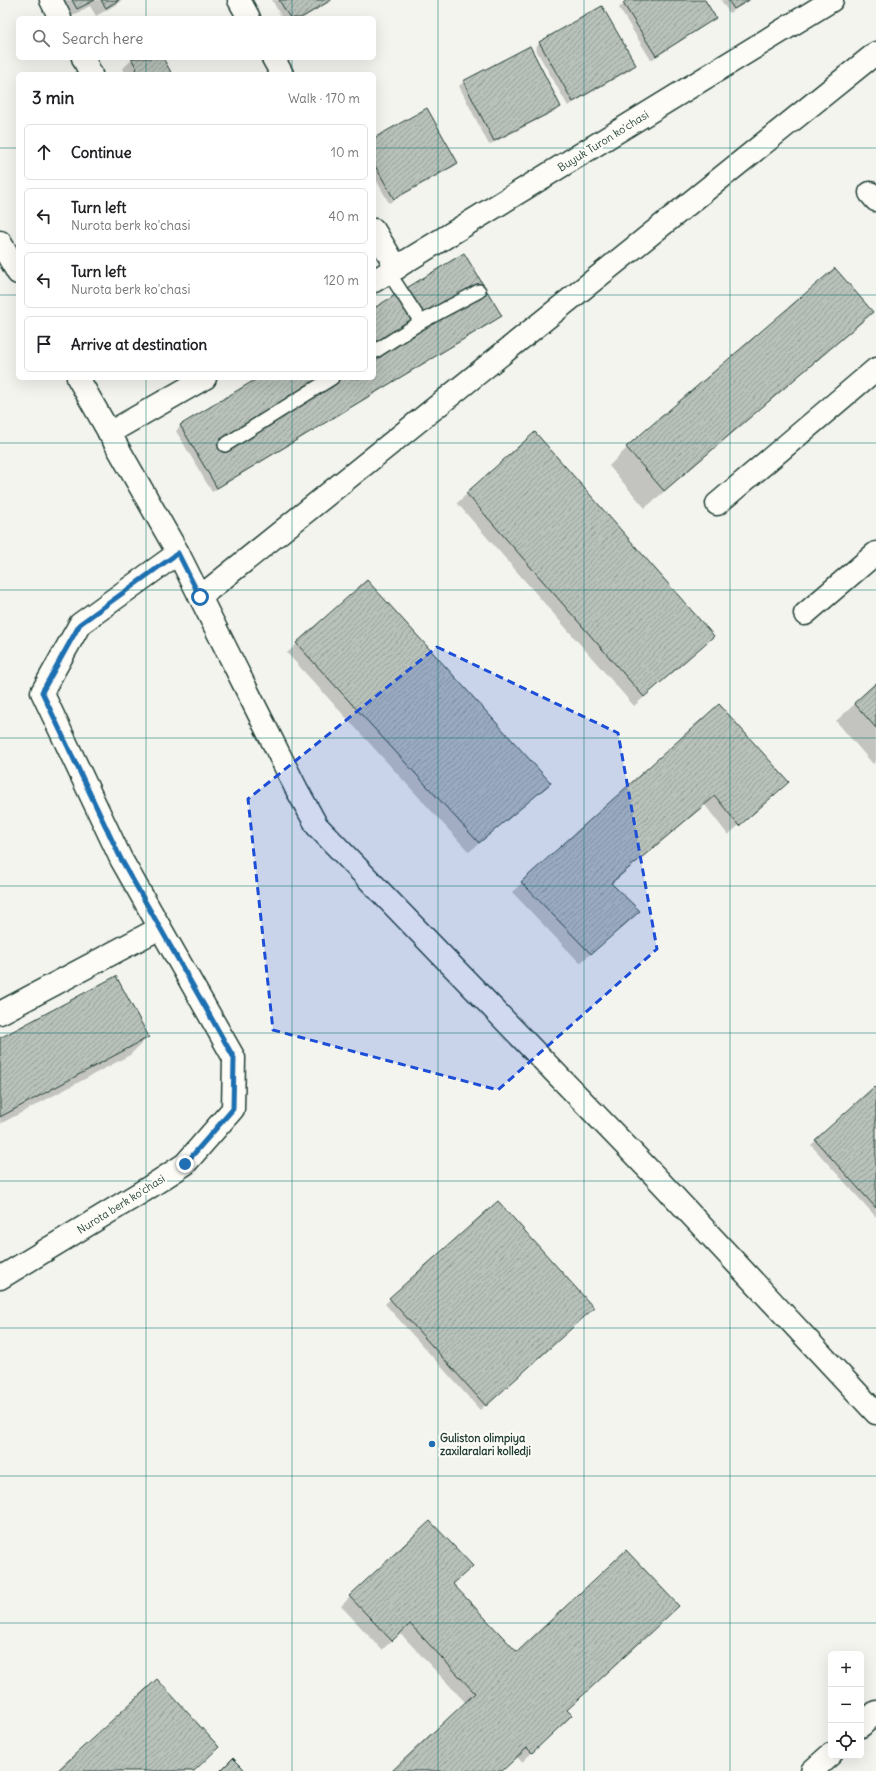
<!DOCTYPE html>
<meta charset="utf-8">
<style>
:root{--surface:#fff;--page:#f6f6f6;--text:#202124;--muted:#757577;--line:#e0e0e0}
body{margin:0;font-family:Delius,sans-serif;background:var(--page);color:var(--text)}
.controls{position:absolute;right:12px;bottom:12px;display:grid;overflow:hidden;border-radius:6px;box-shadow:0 4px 16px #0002}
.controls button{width:36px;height:36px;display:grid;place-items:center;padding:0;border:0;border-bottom:1px solid var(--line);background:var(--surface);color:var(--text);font:20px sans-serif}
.stop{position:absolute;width:12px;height:12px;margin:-9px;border:3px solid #1f6fb2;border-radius:50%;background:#fff}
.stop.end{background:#1f6fb2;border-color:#fff;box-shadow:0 1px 4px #0008}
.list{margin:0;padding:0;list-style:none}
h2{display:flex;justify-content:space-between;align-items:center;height:52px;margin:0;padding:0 16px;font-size:17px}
h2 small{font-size:13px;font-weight:400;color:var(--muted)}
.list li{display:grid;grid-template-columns:26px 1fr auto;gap:12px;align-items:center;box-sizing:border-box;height:56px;margin:0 8px 8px;padding:0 8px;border:1px solid var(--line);border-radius:6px}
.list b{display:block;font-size:15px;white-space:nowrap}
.list p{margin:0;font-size:13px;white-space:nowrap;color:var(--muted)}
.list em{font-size:13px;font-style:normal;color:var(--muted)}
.icon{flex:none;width:22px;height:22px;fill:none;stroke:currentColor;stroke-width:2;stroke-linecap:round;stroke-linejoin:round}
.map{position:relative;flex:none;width:876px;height:1771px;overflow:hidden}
.search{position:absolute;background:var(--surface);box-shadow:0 4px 16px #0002;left:16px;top:16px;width:360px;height:44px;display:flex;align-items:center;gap:10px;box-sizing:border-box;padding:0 14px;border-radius:6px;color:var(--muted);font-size:15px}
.panel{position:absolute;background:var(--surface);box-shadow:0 4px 16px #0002;left:16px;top:72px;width:360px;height:308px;border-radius:6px}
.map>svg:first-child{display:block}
.shadow{fill:#0003}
.building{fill:url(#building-hatch);stroke:#1f3d34}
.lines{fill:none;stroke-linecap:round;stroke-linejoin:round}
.service-casing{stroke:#1f3d34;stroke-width:16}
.minor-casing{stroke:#1f3d34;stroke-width:25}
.secondary-casing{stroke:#1f3d34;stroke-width:25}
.service{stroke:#fdfcf7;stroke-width:13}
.minor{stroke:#fdfcf7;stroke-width:22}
.secondary{stroke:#fdfcf7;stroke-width:22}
.route{stroke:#1f6fb2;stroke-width:5}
.marked{fill:#1d4ed8;fill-opacity:0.2;stroke:#1d4ed8;stroke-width:3;stroke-dasharray:8 5;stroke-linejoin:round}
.grid{fill:none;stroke:#0f766e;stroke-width:1;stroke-opacity:0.55}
.poi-dot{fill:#1f6fb2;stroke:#fdfcf7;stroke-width:1.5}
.labels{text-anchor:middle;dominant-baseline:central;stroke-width:4;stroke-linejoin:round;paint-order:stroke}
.street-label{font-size:11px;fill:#1f3d34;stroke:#fdfcf7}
.poi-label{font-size:11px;font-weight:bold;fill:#1f3d34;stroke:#fdfcf7;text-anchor:start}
</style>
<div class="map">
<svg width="876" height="1771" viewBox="0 0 876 1771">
<defs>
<pattern id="building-hatch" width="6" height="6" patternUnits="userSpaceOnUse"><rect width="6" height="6" fill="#b9c1bb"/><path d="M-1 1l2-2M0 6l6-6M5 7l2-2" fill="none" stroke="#969e99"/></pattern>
</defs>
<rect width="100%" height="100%" fill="#f4f4ef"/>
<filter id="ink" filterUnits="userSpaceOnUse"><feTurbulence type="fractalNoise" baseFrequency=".025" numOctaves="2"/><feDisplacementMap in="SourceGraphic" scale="8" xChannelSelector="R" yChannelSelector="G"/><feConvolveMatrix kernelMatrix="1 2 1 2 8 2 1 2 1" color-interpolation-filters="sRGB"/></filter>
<g filter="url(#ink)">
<g class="shadow">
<path d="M57,0h65l-5,4 -21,12 -6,-10 -22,12z"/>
<path d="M272,0h61l-30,18h-21z"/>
<path d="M629,0h75l11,18 -5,4 -59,38 -32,-52z"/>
<path d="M721,0h30l-22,13z"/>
<path d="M602,8l33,57 -5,5 -62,36 -33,-58 5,-5z"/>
<path d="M134,58h27l9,16h-45l-3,-5z"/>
<path d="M464,82l95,25 -4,4 -66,34 -30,-59z"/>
<path d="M374,140l83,23 -4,4 -64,36 -15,-27z"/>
<path d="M835,270l36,42 -18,18 -208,178 -36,-42 18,-18z"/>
<path d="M374,309l127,7 -5,4 -284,172 -36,-61 4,-5 80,-48h114z"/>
<path d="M467,494l236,152 -69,60 -177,-203z"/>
<path d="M297,644l253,139 -81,69 -182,-199z"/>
<path d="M876,685v76l-3,3 -37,-43z"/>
<path d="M719,705l59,86 -50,44 -23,-30 -94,79 18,36 -49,43 -68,-71z"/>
<path d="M148,1037l-18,18 -130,69v-84z"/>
<path d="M876,1090v127l-65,-72z"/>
<path d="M498,1202l95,106 -113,102 -95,-106z"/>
<path d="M452,1584l65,69 49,57 -5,15 -39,37 -5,-5 -15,14h-109l73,-68 -66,-70 -18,17 -41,-44 9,-9z"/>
</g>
<g class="building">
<path d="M72,0h23l-18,9z"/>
<path d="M101,0h18l-13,8z"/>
<path d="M279,0h52l-30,18h-11z"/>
<path d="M627,0h78l11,18 -60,38 -33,-53z"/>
<path d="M728,0h21l-15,9z"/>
<path d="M602,6l34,59 -63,37 -34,-60z"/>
<path d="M530,46l31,61 -67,34 -31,-60z"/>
<path d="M131,58h32l9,16h-43l8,-5z"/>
<path d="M427,108l31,55 -64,36 -20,-35v-26z"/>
<path d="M464,253l38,63 -285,172 -37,-63 78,-47h116v-70z"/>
<path d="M835,268l38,44 -209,179 -38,-44z"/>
<path d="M535,432l179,204 -70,61 -178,-204z"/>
<path d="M367,580l184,203 -72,60 -183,-200z"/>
<path d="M876,683v45l-22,-25z"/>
<path d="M719,704l70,78 -50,44 -24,-30 -104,87 29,28 -49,43 -70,-72z"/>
<path d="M116,976l33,61 -149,80v-79z"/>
<path d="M874,1087l2,2v119l-61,-68z"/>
<path d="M498,1201l96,107 -108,98 -97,-108z"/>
<path d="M430,1521l43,45 -20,18 64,68 109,-102 53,56 -112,104 5,5 -40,38 -5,-5 -25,23h-110l83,-78 -65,-69 -18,17 -43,-45z"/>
<path d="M157,1679l62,68 -25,24h-137z"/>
<path d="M233,1758l13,13h-26z"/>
</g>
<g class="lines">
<g class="service-casing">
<g id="service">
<path d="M389,273l32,49"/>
<path d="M374,352l47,-30 58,-31"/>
<path d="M225,445l107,-67"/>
</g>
</g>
<g class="minor-casing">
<g id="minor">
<path d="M51,0l9,18"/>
<path d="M239,0l10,18"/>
<path d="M83,58l8,16"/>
<path d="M273,58l9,16"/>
<path d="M870,193l6,7"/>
<path d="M374,230l23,38"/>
<path d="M0,242l18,31"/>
<path d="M374,281l458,-281"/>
<path d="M78,378l100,175 118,235 21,38 336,348 223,239"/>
<path d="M109,433l96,-55"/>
<path d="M717,504l159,-135"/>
<path d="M200,597l676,-544"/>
<path d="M805,614l71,-61"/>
<path d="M0,1013l160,-85"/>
<path d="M0,1278l145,-88 40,-26 48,-55 1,-51 -113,-199 -79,-167 38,-68 98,-71"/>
</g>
</g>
<g class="secondary-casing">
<g id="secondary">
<path d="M861,1726l15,-14"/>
<path d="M812,1771l19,-17"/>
</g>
</g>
<use href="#service" class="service"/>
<use href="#minor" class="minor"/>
<use href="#secondary" class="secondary"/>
</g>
</g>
<g class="lines" filter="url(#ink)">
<path class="route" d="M185,1164l48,-55 1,-51 -113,-199 -79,-167 38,-68 98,-71 22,44"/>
</g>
<path class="marked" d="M437,647l181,86 39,216 -159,141 -225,-60 -25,-231z"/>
<path class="grid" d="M146,0v18M292,0v18M438,0v1771M584,0v1771M730,0v1771M146,58v16M292,58v16M0,148h18M374,148h502M0,295h18M374,295h502M146,378v1393M292,378v1393M0,443h876M0,590h876M0,738h876M0,886h876M0,1033h876M0,1181h876M0,1328h876M0,1476h876M0,1623h876"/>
<circle class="poi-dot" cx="432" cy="1444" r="4"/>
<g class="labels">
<g class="street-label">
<text transform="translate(603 141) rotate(-32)">Buyuk Turon ko'chasi</text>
<text transform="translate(121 1204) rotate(-32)">Nurota berk ko'chasi</text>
</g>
<g class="poi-label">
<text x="440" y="1438">Guliston olimpiya<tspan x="440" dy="13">zaxilaralari kolledji</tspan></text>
</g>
</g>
</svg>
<div class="controls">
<button>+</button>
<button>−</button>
<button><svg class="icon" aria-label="locate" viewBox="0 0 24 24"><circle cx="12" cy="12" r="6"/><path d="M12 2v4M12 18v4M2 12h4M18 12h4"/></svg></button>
</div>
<div class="stop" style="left:200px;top:597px"></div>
<div class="stop end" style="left:185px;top:1164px"></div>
<div class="search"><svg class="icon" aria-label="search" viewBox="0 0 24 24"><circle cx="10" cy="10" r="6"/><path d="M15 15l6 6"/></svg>Search here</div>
<section class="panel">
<h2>3 min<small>Walk · 170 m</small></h2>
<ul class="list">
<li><svg class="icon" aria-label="ahead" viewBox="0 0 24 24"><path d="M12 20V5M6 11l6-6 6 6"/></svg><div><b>Continue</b></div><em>10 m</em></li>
<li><svg class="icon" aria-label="left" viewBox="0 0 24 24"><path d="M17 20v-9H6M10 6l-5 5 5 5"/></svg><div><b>Turn left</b><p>Nurota berk ko'chasi</p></div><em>40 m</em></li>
<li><svg class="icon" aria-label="left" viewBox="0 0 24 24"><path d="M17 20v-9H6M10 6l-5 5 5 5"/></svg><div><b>Turn left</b><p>Nurota berk ko'chasi</p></div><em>120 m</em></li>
<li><svg class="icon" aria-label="arrive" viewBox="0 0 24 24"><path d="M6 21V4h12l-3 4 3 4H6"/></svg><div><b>Arrive at destination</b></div></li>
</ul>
</section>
</div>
